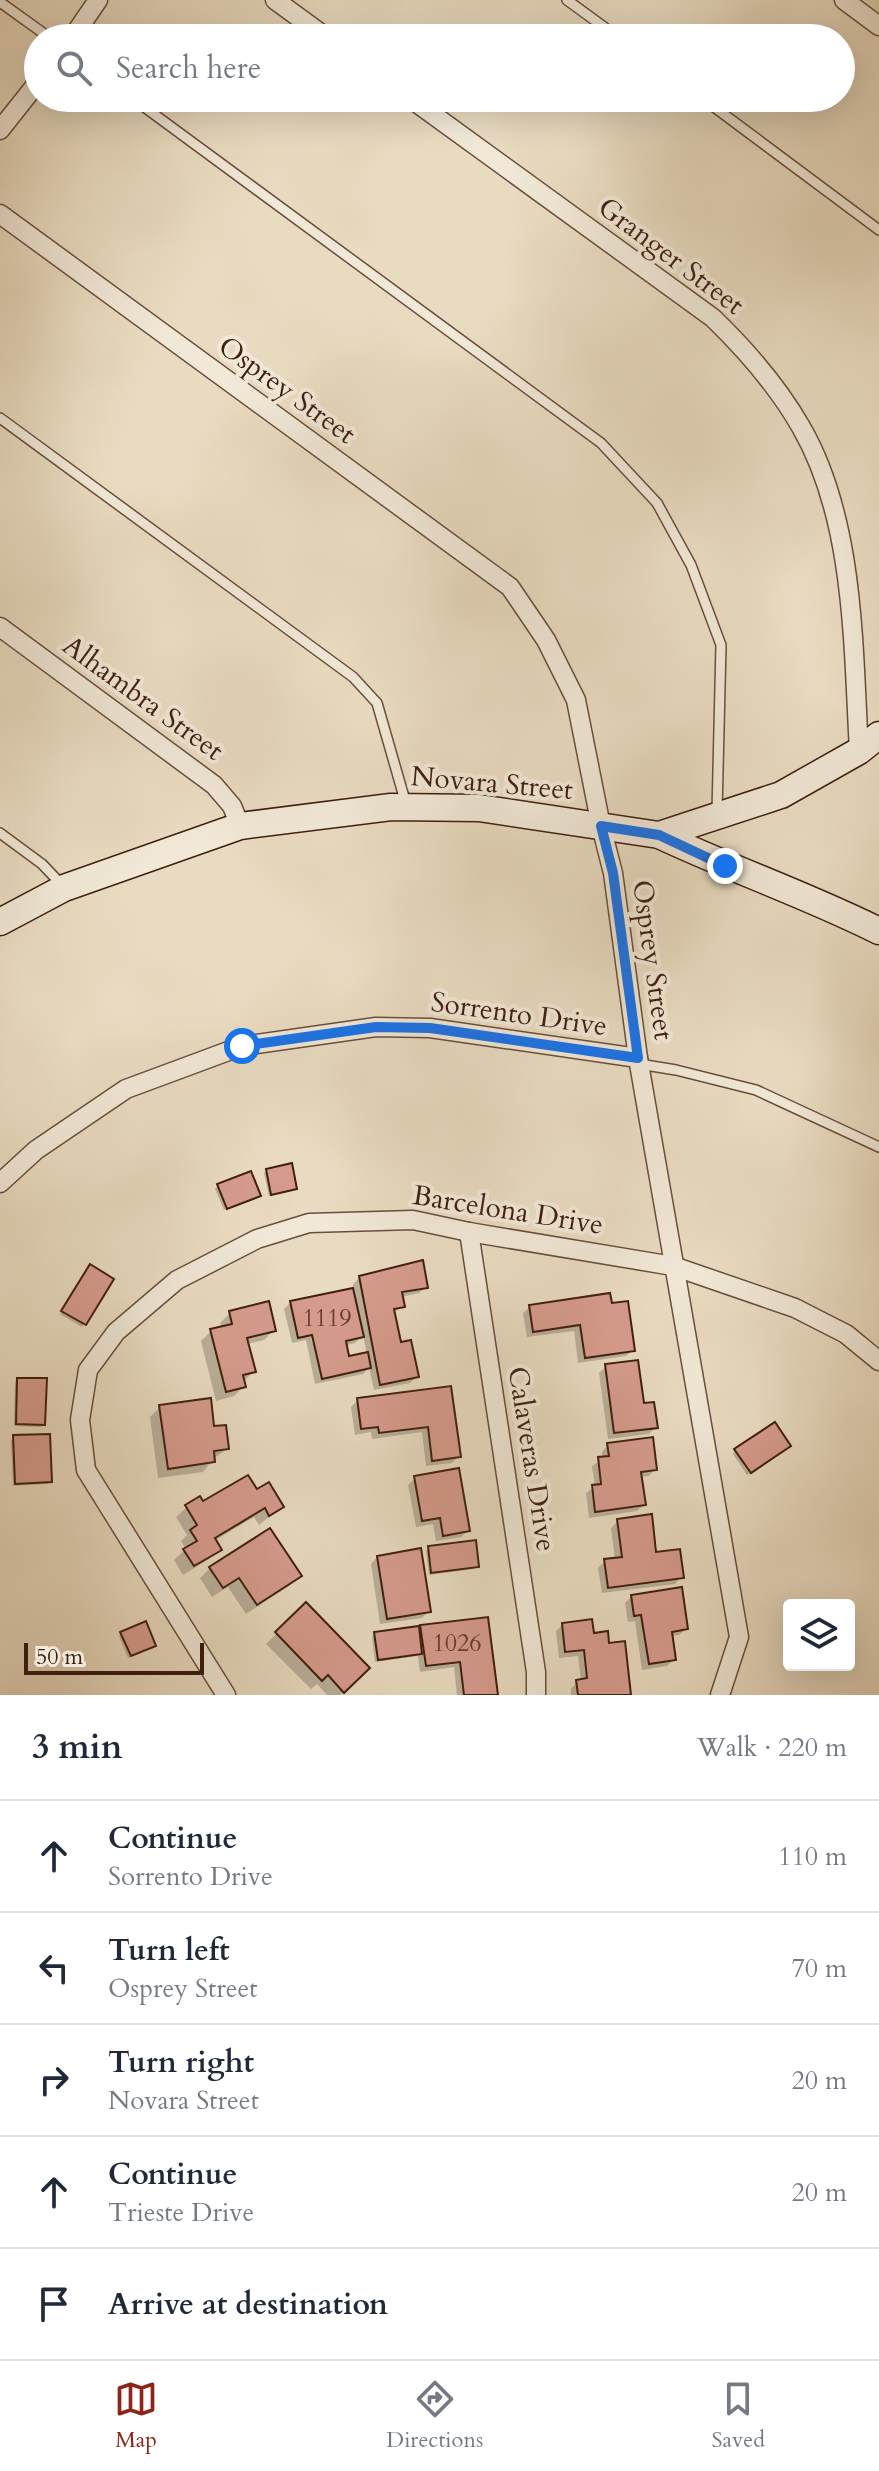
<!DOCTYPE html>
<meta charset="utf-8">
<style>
:root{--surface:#fff;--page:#f6f6f7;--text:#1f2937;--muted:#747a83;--line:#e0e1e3;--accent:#8f2418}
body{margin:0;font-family:Cardo,serif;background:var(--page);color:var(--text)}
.controls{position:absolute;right:24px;bottom:24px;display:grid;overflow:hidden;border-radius:8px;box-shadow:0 8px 32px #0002}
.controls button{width:72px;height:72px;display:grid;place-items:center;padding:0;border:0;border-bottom:2px solid var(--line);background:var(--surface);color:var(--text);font:40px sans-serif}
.scale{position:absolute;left:24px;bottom:20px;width:180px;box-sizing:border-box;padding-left:8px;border:4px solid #401f0e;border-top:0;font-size:22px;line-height:28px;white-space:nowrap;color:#401f0e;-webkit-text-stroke:6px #f1e8d7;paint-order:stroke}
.stop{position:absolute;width:24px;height:24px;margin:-18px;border:6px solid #1a73e8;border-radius:50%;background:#fff}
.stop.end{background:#1a73e8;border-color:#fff;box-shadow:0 2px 8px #0008}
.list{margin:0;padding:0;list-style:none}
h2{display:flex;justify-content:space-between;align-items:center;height:104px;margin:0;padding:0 32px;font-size:34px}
h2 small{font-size:26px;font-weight:400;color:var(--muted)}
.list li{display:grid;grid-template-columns:52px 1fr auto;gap:24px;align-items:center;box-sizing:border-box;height:112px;padding:0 32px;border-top:2px solid var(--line)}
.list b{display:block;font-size:30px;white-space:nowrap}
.list p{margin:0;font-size:26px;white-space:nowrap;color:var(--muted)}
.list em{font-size:26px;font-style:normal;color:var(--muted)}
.icon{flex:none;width:44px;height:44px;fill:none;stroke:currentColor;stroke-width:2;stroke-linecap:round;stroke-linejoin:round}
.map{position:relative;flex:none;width:879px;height:1695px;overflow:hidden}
.search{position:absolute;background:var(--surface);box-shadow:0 8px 32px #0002;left:24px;right:24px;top:24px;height:88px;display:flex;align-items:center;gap:20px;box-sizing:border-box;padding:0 28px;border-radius:44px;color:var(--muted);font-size:30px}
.sheet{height:664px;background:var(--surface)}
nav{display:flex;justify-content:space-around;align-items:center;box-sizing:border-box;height:112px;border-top:2px solid var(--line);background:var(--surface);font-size:22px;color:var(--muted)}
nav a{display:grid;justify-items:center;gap:4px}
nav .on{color:var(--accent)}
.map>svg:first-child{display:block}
.shadow{fill:#0003;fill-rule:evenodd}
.building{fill:#d69b8d;stroke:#401f0e;stroke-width:2}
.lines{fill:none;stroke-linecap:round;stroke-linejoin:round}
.lane-casing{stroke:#6a4e3b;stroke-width:12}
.street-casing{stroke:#6a4e3b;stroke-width:21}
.secondary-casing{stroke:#401f0e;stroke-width:29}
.lane{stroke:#f1e8d7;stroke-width:9}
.street{stroke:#f1e8d7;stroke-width:18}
.secondary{stroke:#f1e8d7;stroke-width:26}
.route{stroke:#1a73e8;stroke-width:10}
.labels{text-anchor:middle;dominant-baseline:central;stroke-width:8;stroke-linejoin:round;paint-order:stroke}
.number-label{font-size:24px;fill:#663e2e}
.street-label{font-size:28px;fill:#401f0e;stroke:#f1e8d7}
</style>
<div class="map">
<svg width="879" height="1695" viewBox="0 0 879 1695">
<rect width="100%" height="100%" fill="#e9dbc1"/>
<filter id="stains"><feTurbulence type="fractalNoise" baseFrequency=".0025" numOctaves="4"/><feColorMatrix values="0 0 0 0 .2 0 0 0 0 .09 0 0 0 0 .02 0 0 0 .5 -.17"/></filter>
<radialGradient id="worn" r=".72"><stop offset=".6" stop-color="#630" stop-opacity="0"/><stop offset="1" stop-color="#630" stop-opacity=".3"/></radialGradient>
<g class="shadow">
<path d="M267,1170l28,18 -26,8 -5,-23z"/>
<path d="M218,1186l37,12 -31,12 -9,-21z"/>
<path d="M87,1269l24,10 -29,48 -22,-13z"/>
<path d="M360,1277l66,10 -7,6 -18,4 2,9 -10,7 6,31 17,33 -6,6 -36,7 -5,-23 -6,7 -48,10 -9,-44 -14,3 -8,-34 7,-7 63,-13 -1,-5zM363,1335l4,19 -20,4 -3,-12 11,-3z"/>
<path d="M610,1306l23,44 -7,6 -48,7 -4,-32 -47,6 -4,-24 7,-6z"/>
<path d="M230,1313l44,17 -10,10 -17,4 7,27 -11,11 1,4 -10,10 -18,5 -15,-60 10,-10 10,-3 -1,-5z"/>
<path d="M606,1366l36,39 14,22 -7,7 -41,5 -9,-66z"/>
<path d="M18,1380l26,44 -3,3 -27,-1 1,-44z"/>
<path d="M449,1388l10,68 -7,7 -26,3 -4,-34 -50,7 -1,-7 -16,3 -4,-28 7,-7z"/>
<path d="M160,1407l67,42 -14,10 -10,13 -45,6 -8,-61z"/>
<path d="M14,1437l36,44 -3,3 -34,2 -2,-46z"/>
<path d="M608,1445l47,24 -6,7 -9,1 4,28 -7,6 -48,7 -3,-25 9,-6 -3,-21 11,-7 -1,-7z"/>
<path d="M786,1449l-39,26 -14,-21 2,-3z"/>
<path d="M415,1478l53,52 -7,7 -25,4 -3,-17 -17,3 -8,-42z"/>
<path d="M257,1492l25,15 -23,18 -5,-8 -40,24 6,8 -11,10 -26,16 -9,-15 12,-11 -5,-8 6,-6 -11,-18 11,-10z"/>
<path d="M618,1521l37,33 26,23 -6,7 -73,9 -4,-25 7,-7 10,-1 -4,-32z"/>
<path d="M429,1548l48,18 -3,3 -45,6 -3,-24z"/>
<path d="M377,1557l52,54 -7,7 -42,6 -9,-60z"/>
<path d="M210,1568l89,8 -10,10 -43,28 -18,-27 -16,10 -12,-19z"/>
<path d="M632,1596l54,33 -7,6 -8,1 3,23 -7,7 -25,4 -7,-49 -7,1 -3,-19z"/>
<path d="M306,1605l61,63 -27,27h-13l-10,-11 -6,5 -45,-45z"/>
<path d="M487,1619l9,76h-39l-3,-28 -34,5 -2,-16 -43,6 -3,-25 3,-3 43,-3 3,-4z"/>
<path d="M563,1624l29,11 37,60h-58v-7l10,-7 -3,-25 -19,2 -3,-27z"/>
<path d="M121,1633l33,13 -26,12 -9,-22z"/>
</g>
<g class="building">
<path d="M292,1163l5,26 -26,6 -5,-26z"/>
<path d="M251,1171l10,25 -34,13 -10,-25z"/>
<path d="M423,1260l5,28 -26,4 3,15 -11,2 7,33 10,-2 8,37 -39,8 -21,-109z"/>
<path d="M90,1264l24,15 -28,46 -25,-14z"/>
<path d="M353,1288l11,49 -18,4 3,15 19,-4 3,16 -49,11 -10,-44 -14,3 -8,-37z"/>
<path d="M610,1293l2,10 16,-2 7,50 -50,7 -5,-33 -47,7 -4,-27z"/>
<path d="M269,1301l7,30 -29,7 9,34 -13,3 3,12 -20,5 -16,-63 22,-5 -3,-13z"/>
<path d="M638,1360l6,43 10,-1 4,26 -44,5 -9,-69z"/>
<path d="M17,1378h30l-2,47 -29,-1z"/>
<path d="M451,1386l10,71 -29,4 -4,-34 -49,6 -1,-6 -17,2 -4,-31z"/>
<path d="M211,1398l3,28 12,-1 3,24 -15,2 1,11 -47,7 -9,-64z"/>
<path d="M775,1422l16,24 -40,27 -17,-24z"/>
<path d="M50,1434l2,48 -37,2 -2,-49z"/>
<path d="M653,1437l4,33 -16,2 5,33 -51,7 -3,-27 9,-1 -3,-27 11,-1 -2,-13z"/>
<path d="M459,1468l11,63 -27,5 -3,-18 -18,3 -8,-45z"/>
<path d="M248,1475l9,14 12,-7 15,25 -15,9 -4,-8 -50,30 7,12 -28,16 -11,-17 14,-8 -7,-11 7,-5 -12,-20 15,-9 3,5z"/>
<path d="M652,1514l4,38 24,-3 4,29 -76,10 -4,-29 18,-2 -5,-38z"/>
<path d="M270,1528l32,48 -45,29 -18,-27 -16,10 -14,-21z"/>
<path d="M476,1540l3,27 -48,6 -3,-27z"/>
<path d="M421,1548l10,64 -44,7 -10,-63z"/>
<path d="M682,1587l6,42 -16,3 4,28 -27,4 -8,-49 -7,1 -3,-21z"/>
<path d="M306,1602l64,66 -26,25 -16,-18 -6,6 -47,-49z"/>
<path d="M488,1617l10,78h-34l-4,-33 -34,4 -6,-41z"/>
<path d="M592,1619l2,14 14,-2 1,12 16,-2 6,54h-53l-2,-15 11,-2 -3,-28 -19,2 -3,-29z"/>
<path d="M146,1621l10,25 -25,10 -11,-24z"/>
<path d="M419,1626l3,28 -44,6 -4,-28z"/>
</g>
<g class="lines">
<g class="lane-casing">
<g id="lane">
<path d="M567,0l52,38"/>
<path d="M0,2l50,36"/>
<path d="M132,98l469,345 56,60 34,62 30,80 -4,167"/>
<path d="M702,98l177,132"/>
<path d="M0,418l353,259 24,26 29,101"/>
<path d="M0,833l42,31 20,21"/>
<path d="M639,1064l37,6 80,20 123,57"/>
</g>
</g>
<g class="street-casing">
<g id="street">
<path d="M275,0l52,38"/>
<path d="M844,0l35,26"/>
<path d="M72,38l26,-38"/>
<path d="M410,98l303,220c34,33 64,67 88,109 54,93 52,220 58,324"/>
<path d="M0,130l38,-48"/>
<path d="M0,214l510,373 36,53 30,60 25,126 12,47 25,185 101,579 -19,58"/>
<path d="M0,627l214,158 18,21 8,20"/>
<path d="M0,1183l36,-33 90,-61 116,-43 134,-19 54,1 208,30"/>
<path d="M469,1232l67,440v23"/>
<path d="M226,1695l-140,-225 -6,-50 8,-50 28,-38 61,-52 80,-41 52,-16 104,-3 56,12 204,34 122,42 51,26 33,27"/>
</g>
</g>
<g class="secondary-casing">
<g id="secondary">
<path d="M659,835c72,34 148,60 220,96"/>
<path d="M0,922l64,-34 176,-62 151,-19 88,1 180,27 122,-40 78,-44 20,-16"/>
</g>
</g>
<use href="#lane" class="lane"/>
<use href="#street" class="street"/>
<use href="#secondary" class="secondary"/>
</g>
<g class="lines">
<path class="route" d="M242,1046l134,-19 54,1 208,30 -25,-185 -12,-47 58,9 66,31"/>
</g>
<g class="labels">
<g class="number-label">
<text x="327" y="1318">1119</text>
<text x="457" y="1643">1026</text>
</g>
<g class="street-label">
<text transform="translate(671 256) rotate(37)">Granger Street</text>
<text transform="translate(287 390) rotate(36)">Osprey Street</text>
<text transform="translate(143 698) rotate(36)">Alhambra Street</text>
<text transform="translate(492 783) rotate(5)">Novara Street</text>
<text transform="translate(653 960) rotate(82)">Osprey Street</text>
<text transform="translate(519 1014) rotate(8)">Sorrento Drive</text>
<text transform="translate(508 1210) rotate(9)">Barcelona Drive</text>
<text transform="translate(532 1459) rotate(81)">Calaveras Drive</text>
</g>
</g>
<rect width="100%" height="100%" filter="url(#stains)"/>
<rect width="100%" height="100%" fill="url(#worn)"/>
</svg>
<div class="controls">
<button><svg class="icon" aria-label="layers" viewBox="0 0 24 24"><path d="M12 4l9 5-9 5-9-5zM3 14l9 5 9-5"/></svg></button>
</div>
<div class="scale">50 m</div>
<div class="stop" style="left:242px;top:1046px"></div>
<div class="stop end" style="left:725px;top:866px"></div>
<div class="search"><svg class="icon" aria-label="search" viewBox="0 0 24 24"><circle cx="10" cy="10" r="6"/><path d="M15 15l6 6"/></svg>Search here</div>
</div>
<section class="sheet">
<h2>3 min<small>Walk · 220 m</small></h2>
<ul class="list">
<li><svg class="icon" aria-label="ahead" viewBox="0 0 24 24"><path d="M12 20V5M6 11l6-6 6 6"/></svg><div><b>Continue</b><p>Sorrento Drive</p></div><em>110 m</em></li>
<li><svg class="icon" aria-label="left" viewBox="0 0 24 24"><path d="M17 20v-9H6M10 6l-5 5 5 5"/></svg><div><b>Turn left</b><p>Osprey Street</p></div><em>70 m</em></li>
<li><svg class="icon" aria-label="right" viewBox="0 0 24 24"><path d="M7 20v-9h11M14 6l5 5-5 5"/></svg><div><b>Turn right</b><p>Novara Street</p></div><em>20 m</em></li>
<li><svg class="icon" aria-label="ahead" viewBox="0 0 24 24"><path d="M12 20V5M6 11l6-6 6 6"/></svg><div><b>Continue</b><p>Trieste Drive</p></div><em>20 m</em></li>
<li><svg class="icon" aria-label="arrive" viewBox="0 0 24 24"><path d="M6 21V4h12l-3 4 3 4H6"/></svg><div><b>Arrive at destination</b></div></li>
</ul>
</section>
<nav>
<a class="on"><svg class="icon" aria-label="map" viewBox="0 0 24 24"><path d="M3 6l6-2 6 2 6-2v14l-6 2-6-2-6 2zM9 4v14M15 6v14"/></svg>Map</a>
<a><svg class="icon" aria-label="directions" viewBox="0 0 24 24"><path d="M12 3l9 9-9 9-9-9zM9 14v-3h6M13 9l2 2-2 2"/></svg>Directions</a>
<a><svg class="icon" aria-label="saved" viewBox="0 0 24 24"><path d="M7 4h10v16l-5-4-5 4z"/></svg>Saved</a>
</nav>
